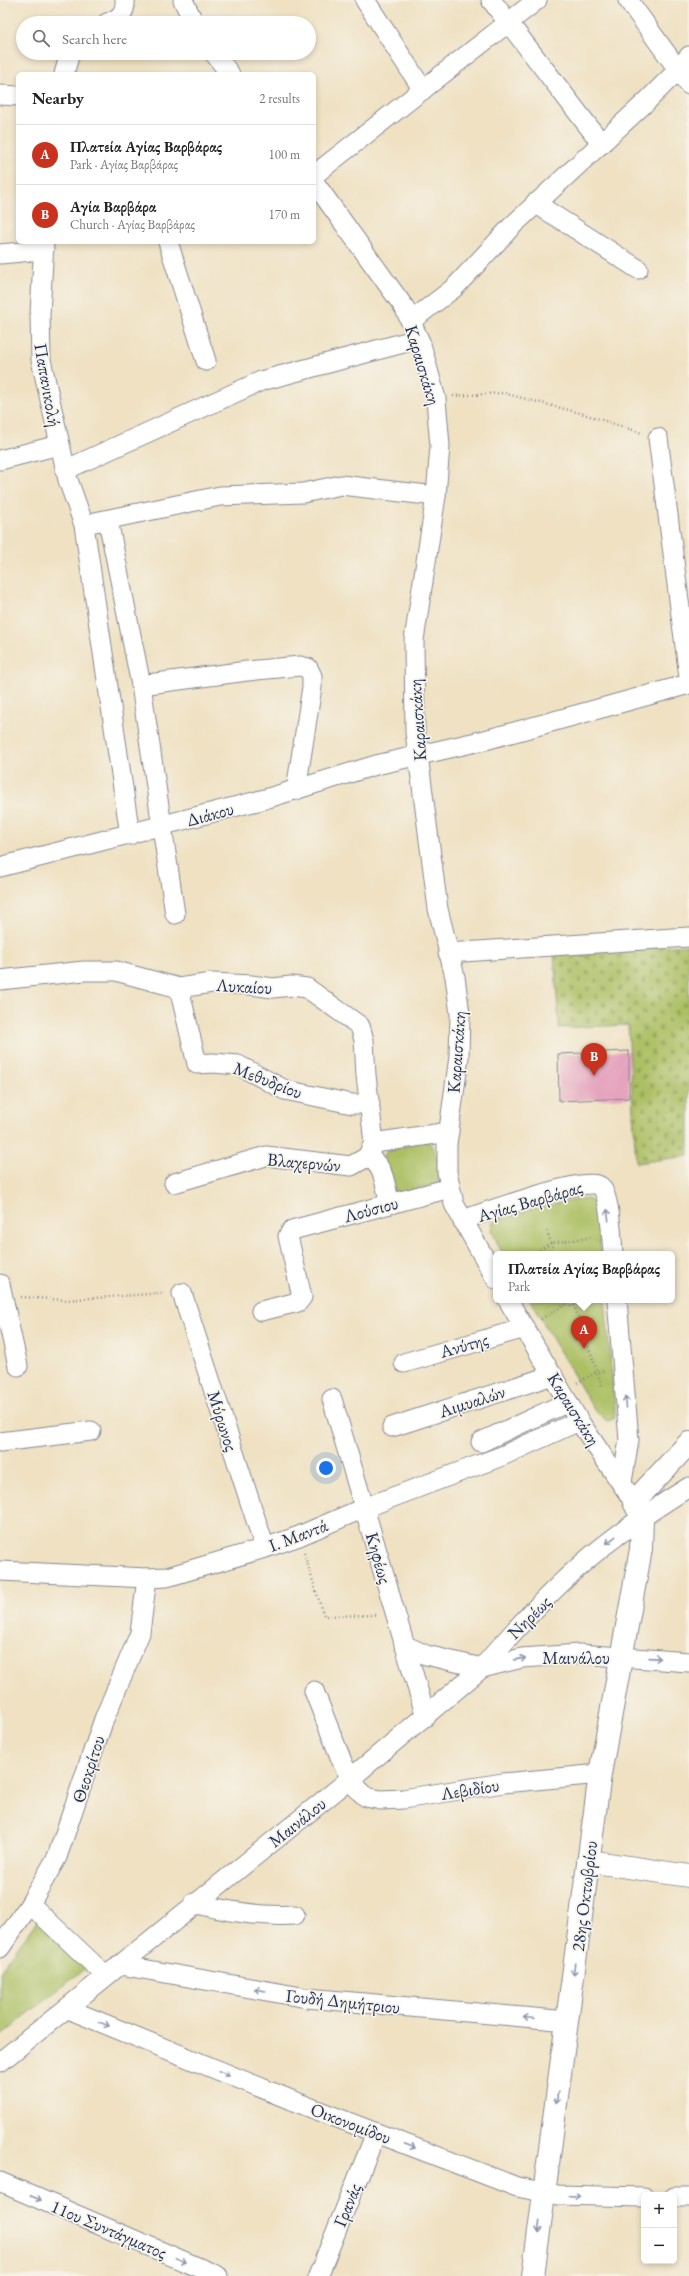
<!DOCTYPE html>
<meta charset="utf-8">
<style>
:root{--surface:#fff;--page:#f6f6f6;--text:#222;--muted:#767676;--line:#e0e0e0;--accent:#c8321e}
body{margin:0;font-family:"EB Garamond",serif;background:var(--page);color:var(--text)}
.controls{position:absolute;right:12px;bottom:12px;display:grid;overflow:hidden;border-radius:6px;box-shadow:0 2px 6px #0003}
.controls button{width:36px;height:36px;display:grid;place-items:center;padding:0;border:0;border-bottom:1px solid var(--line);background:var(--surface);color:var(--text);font:20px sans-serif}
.you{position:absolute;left:326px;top:1468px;width:14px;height:14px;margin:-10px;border:3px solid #fff;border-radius:50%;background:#1a73e8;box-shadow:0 0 0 6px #1a73e833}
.badge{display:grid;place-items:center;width:26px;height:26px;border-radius:50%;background:var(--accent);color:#fff;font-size:13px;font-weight:700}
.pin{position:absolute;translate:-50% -33px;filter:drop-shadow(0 1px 2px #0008)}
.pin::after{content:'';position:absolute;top:21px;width:14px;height:12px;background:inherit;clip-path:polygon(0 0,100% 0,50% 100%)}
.popup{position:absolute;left:493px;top:1251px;width:182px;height:52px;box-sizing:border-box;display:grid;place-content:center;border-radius:6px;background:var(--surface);filter:drop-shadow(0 1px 3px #0005);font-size:13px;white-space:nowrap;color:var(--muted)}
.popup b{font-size:15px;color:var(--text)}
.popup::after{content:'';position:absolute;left:50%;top:100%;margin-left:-8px;border:8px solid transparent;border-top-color:var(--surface)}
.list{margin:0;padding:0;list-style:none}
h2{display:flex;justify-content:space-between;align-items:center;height:52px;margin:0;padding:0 16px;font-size:17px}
h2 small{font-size:13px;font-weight:400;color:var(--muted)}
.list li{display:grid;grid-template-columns:26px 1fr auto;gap:12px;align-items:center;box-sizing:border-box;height:60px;padding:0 16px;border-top:1px solid var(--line)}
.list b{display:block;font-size:15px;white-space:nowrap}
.list p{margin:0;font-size:13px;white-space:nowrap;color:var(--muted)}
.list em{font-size:13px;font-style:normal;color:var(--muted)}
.icon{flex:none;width:22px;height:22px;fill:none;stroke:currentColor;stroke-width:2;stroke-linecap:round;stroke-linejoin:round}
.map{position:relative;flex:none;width:689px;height:2276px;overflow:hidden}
.search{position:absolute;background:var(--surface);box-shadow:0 2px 6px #0003;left:16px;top:16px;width:300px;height:44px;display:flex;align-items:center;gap:10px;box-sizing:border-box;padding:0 14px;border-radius:22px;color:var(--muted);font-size:15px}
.panel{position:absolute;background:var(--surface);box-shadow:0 2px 6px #0003;left:16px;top:72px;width:300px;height:172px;border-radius:6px}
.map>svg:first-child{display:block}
.cemetery{fill:url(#cemetery-stones);stroke:#647760}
.green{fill:#acbf63;stroke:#647760}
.building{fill:#e5a4bd}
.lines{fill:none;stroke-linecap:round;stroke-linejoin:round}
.minor-casing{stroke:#858890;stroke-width:21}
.major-casing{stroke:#858890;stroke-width:24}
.path{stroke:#858890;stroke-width:2.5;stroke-dasharray:1 3;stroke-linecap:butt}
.minor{stroke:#fff;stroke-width:19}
.major{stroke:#fff;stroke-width:22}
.oneway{stroke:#8d97ae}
.labels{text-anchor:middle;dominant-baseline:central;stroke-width:3.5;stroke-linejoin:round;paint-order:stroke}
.street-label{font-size:18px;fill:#1b2f5e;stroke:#f7f3e8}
</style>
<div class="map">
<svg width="689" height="2276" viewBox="0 0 689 2276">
<defs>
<pattern id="cemetery-stones" width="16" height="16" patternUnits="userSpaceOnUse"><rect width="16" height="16" fill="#acbf63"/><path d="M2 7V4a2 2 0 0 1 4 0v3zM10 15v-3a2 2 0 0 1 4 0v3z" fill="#93a458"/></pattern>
</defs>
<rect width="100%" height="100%" fill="#f7f3e8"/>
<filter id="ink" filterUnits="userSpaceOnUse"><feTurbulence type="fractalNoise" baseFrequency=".025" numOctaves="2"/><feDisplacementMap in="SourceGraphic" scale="8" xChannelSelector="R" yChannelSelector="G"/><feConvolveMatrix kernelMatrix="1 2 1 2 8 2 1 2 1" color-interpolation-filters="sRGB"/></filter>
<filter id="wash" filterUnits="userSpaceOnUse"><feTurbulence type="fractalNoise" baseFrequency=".012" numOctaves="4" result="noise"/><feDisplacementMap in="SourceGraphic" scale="16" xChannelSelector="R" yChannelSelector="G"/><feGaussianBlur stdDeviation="0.9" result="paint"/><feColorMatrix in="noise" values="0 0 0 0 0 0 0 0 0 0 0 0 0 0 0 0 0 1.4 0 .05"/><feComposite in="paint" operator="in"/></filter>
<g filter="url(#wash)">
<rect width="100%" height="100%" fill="#efe1c2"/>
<path class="cemetery" d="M689,945v211l-53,7 -8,-138 -69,3 -5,-75z"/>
<g class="green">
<path d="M418,1142h11c9,11 13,29 9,42l-44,10 -11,-37 3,-5z"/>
<path d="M586,1198l10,6 5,50h-98l-12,-24 2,-8 42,-14z"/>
<path d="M530,1300h75l10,110 -1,9 -7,2 -13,-11z"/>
<path d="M39,1918l49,48 -88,70v-65z"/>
</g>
<g id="blocks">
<path class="building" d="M629,1051v47l-70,3 -1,-47z"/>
</g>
</g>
<g filter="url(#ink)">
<use href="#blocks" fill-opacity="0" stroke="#858890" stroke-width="1"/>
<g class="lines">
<g class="minor-casing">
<g id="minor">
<path d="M183,0l11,23"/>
<path d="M365,0l58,90"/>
<path d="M491,0l111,144"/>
<path d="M628,0l61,85"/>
<path d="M107,23c12,-4 19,-10 18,-23"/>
<path d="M214,53l16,21"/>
<path d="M64,74l6,-21"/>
<path d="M0,95l18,1"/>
<path d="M314,175l223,-175"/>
<path d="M314,182l90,125 17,37 15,55 4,47 -4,50 -22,144 1,92 23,177 17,68 5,37 -1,43 -12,87v28l7,32 42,75"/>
<path d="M535,203l103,66"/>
<path d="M44,242l-4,72 1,46 27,120 16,45 46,310"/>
<path d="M168,242l38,119"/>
<path d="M0,254l44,-4"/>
<path d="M411,321l43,-33 58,-62 134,-124 32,-32 11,-14"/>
<path d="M658,438l31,239"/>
<path d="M0,460l59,-15"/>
<path d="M65,470l196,-89 157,-42"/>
<path d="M108,520l33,165 34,229"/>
<path d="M95,522l125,-26 83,-3 38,-8 95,11"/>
<path d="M141,685l106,-14 53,-5 8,2 4,8v11l-16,103"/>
<path d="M0,867l265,-68 111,-34 109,-25 204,-56"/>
<path d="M448,953l241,-16"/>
<path d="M0,980l84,-9h32l63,17 33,-5 39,2 22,3 18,-2 16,2 53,38 4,14 2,35 8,68"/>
<path d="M179,988l18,76 16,-1 25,2 47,25 67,14h18"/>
<path d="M367,1157c18,7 18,30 23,47"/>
<path d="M174,1183l92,-27 85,10 16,-9 7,-14 75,-11"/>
<path d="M462,1220c19,-6 124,-45 138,-34 10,8 12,55 13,68"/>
<path d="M0,1284l18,82"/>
<path d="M182,1293l83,255"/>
<path d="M508,1300l71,121 55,81"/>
<path d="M617,1300l12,140 -7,42"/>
<path d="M261,1311l37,-9 4,-5 -14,-61 4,-6 158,-42"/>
<path d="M404,1363l121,-35"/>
<path d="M332,1399l94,318"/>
<path d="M392,1427l161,-52"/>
<path d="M0,1442l91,-11"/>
<path d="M481,1442l87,-40"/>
<path d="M0,1571l147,7 20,-1 98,-29 34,-12 65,-28 138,-52 77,-35"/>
<path d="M404,1645l22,10 56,13"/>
<path d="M482,1668c33,-39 69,-78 108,-111 31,-26 65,-49 99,-70"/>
<path d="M314,1691l29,73 14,25 9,8 15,3 22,-1 100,-16 97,-9"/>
<path d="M194,1903c34,9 66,14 101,12"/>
<path d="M30,1904l76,72"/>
<path d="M0,1948l30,-44 27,-47 47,-138 36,-86 7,-55"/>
<path d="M120,1965l187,33 261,23"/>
<path d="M68,2009l228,93 221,85 41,8 86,2"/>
<path d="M0,2062l350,-283 132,-111 40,-10 57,-4 110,8"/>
<path d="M0,2182l218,94"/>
<path d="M674,2197h15"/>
<path d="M318,2276l58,-143"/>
</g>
</g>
<g class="major-casing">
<g id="major">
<path d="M588,1861l101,15"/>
<path d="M533,2276l67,-502 41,-225 1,-32 -8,-15 55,-59"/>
</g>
</g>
<g class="path">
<path d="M453,396l50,-3 81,21 58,19"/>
<path d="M547,1231l8,23"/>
<path d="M533,1254l18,-11 42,-6"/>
<path d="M21,1297l45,3 98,-7"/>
<path d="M565,1300l5,6 4,-1 3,-5"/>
<path d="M574,1305l28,81"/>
<path d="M541,1319l25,-15"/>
<path d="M577,1383l20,-11 8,-1"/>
<path d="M304,1553l20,63 53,-1"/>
</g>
<use href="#minor" class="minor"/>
<use href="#major" class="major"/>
</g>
<defs><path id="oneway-shaft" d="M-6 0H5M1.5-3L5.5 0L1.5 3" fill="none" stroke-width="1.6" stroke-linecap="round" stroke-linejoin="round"/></defs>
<g class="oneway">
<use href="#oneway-shaft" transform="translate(608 1215) rotate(-97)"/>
<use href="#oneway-shaft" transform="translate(626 1402) rotate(-95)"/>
<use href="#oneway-shaft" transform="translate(611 1540) rotate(142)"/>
<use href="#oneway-shaft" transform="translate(655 1658) rotate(4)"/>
<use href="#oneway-shaft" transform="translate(520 1659) rotate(-11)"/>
<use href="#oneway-shaft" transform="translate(574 1969) rotate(97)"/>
<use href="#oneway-shaft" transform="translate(260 1990) rotate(-170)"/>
<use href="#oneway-shaft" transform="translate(529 2018) rotate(-175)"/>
<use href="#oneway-shaft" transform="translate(104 2024) rotate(22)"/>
<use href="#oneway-shaft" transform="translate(224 2073) rotate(22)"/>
<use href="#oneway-shaft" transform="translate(557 2098) rotate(98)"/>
<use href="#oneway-shaft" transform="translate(410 2146) rotate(21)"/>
<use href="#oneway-shaft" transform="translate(574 2196) rotate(2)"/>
<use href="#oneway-shaft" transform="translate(36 2198) rotate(23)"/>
<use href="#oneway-shaft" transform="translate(539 2227) rotate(97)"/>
<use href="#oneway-shaft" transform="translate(181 2260) rotate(23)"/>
</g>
</g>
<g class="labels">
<g class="street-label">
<text transform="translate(423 365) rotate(73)">Καραισκάκη</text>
<text transform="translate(48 385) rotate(80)">Παπανικολή</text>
<text transform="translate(417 720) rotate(-94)">Καραισκάκη</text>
<text transform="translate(210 814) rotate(-15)">Διάκου</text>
<text transform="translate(244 986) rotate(3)">Λυκαίου</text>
<text transform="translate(456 1052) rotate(-86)">Καραισκάκη</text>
<text transform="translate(268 1080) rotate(21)">Μεθυδρίου</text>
<text transform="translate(304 1162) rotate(5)">Βλαχερνών</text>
<text transform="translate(530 1201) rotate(-16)">Αγίας Βαρβάρας</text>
<text transform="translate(371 1209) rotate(-15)">Λούσιου</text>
<text transform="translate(464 1345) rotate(-16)">Ανύτης</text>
<text transform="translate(472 1401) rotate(-18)">Αιμυαλών</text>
<text transform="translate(574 1409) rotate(58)">Καραισκάκη</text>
<text transform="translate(223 1421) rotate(72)">Μύρωνος</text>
<text transform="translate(298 1535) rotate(-21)">Ι. Μαντά</text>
<text transform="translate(379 1558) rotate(74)">Κηφέως</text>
<text transform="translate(529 1617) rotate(-45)">Νηρέως</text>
<text x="576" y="1657">Μαινάλου</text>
<text transform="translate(88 1769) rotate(-72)">Θεοκρίτου</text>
<text transform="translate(470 1789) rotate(-9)">Λεβιδίου</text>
<text transform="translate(297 1822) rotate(-39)">Μαινάλου</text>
<text transform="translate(584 1896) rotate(-83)">28ης Οκτωβρίου</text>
<text transform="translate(343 2001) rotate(6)">Γουδή Δημήτριου</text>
<text transform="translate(351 2123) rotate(21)">Οικονομίδου</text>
<text transform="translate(347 2205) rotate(-68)">Γρανάς</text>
<text transform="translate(109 2229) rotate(23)">11ου Συντάγματος</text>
</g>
</g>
</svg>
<div class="controls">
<button>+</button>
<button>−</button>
</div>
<div class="you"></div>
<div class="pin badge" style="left:584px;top:1349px">A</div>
<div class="popup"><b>Πλατεία Αγίας Βαρβάρας</b>Park</div>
<div class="pin badge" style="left:594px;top:1076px">B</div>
<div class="search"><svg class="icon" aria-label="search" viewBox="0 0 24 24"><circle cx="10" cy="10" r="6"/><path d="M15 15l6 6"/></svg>Search here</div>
<section class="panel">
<h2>Nearby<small>2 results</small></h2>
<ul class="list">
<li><span class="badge">A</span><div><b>Πλατεία Αγίας Βαρβάρας</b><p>Park · Αγίας Βαρβάρας</p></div><em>100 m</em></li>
<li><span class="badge">B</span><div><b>Αγία Βαρβάρα</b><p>Church · Αγίας Βαρβάρας</p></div><em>170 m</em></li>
</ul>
</section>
</div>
